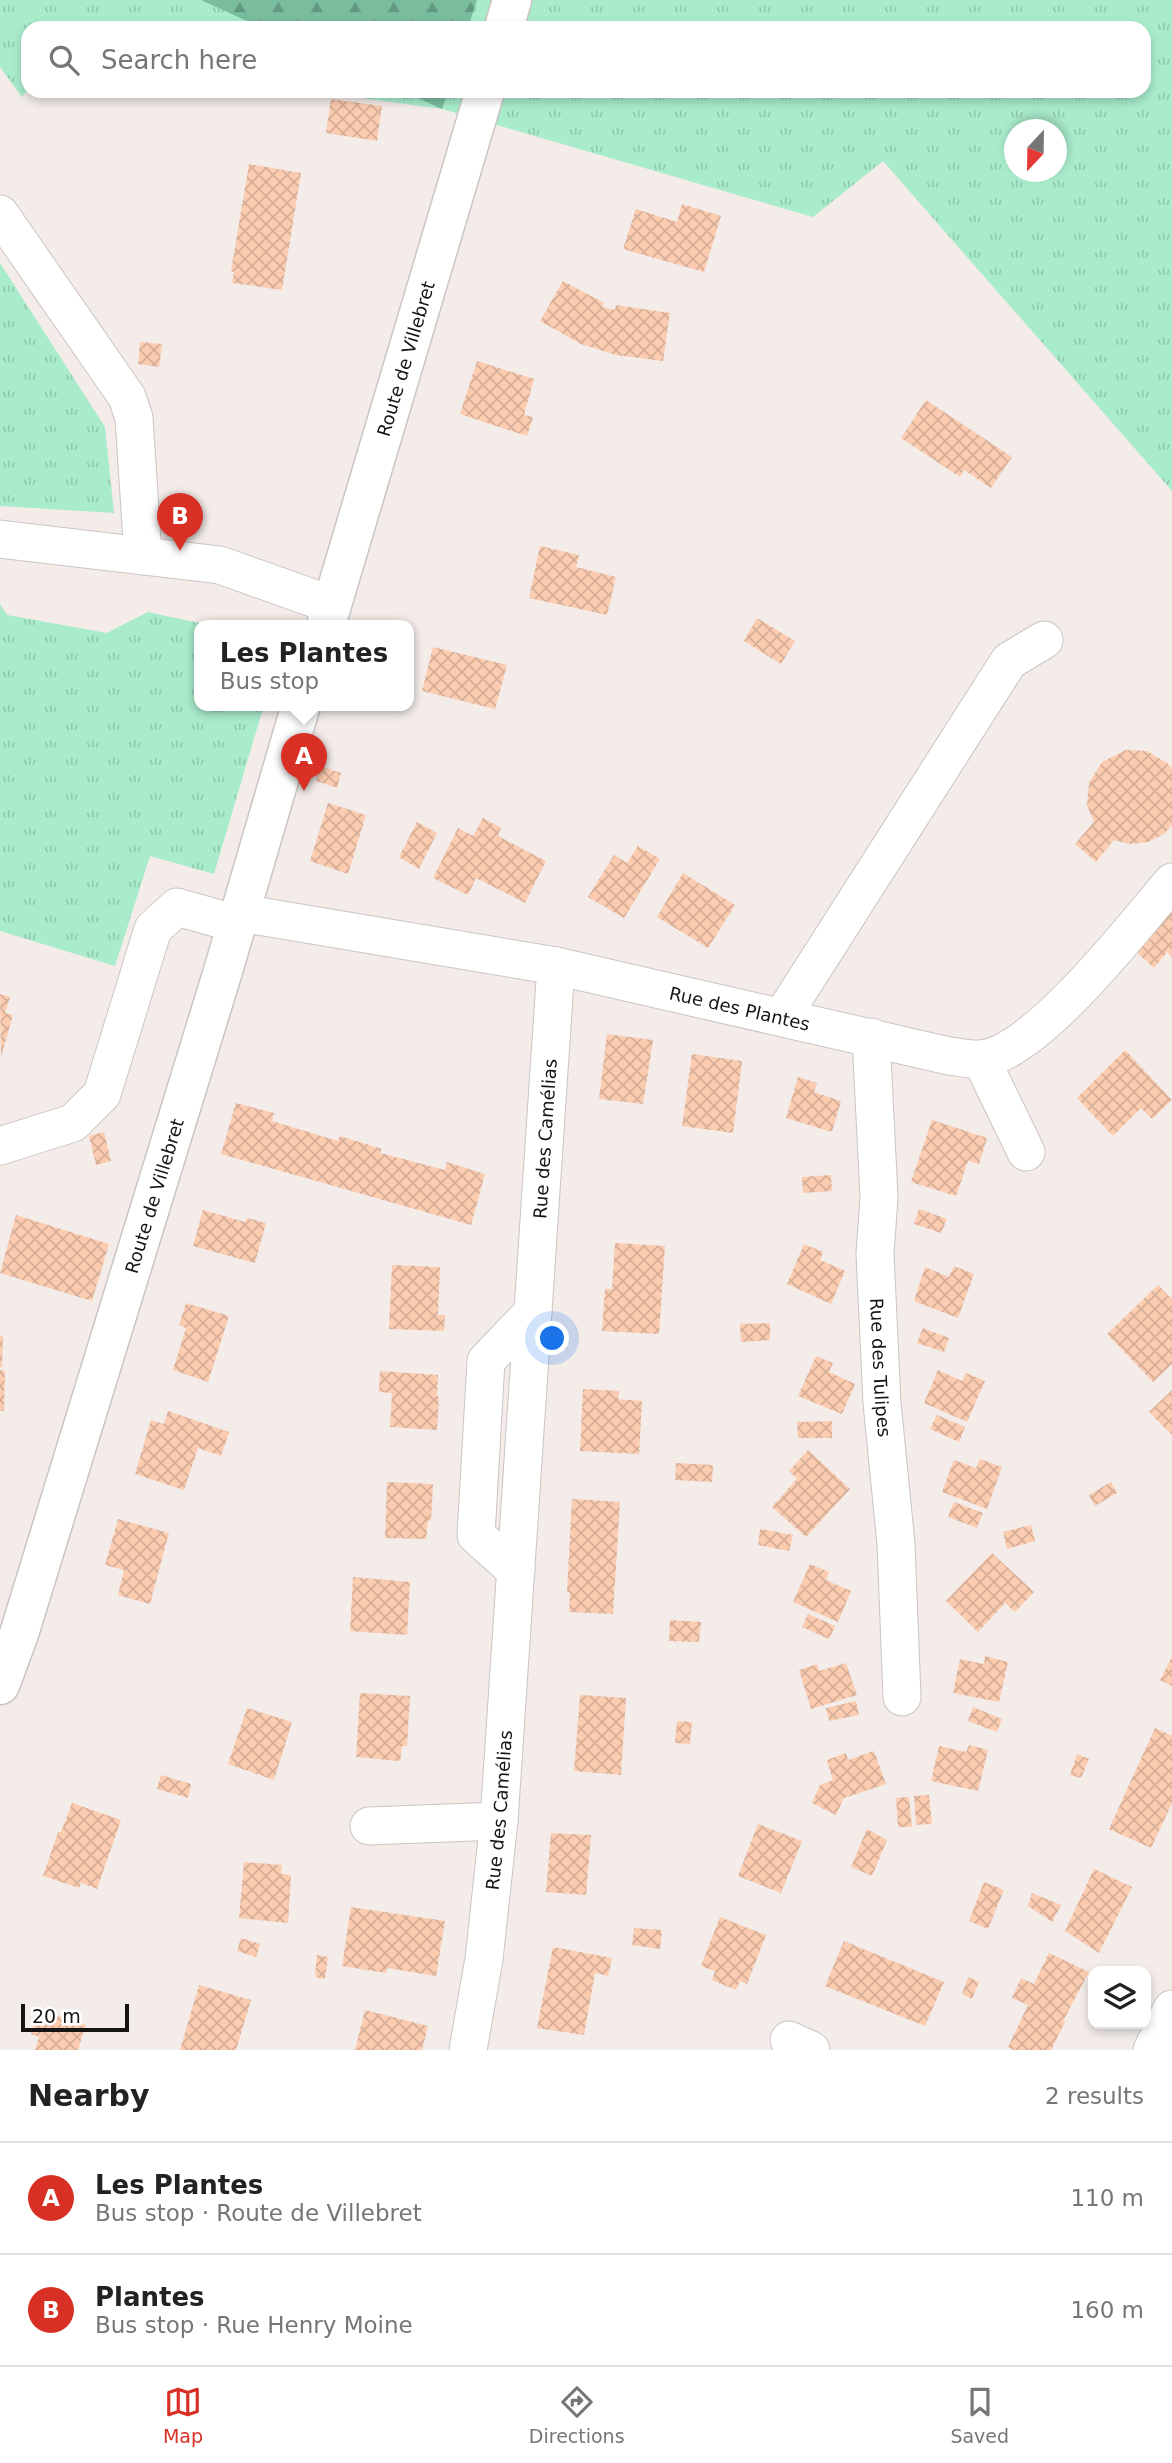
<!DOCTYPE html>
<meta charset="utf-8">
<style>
:root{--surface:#fff;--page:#f2f2f2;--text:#222;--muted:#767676;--line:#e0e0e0;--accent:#d93025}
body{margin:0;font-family:"DejaVu Sans",sans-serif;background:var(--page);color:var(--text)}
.controls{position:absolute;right:21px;bottom:21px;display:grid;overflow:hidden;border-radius:14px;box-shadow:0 4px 10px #0003}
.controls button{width:63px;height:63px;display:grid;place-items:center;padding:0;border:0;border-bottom:2px solid var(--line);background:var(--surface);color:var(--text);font:35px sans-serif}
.compass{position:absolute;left:1004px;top:119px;width:63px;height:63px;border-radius:50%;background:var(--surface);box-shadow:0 4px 10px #0003;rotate:202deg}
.scale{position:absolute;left:21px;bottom:18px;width:108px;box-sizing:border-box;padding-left:7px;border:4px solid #171514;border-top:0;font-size:19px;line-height:24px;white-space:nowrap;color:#171514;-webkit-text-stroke:5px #fff;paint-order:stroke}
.you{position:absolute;left:553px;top:1339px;width:24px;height:24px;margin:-18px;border:5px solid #fff;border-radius:50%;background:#1a73e8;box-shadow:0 0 0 10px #1a73e833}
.badge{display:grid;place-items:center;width:46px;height:46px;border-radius:50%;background:var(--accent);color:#fff;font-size:23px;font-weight:700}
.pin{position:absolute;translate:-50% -58px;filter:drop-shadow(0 2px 4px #0008)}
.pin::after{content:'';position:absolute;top:37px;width:24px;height:21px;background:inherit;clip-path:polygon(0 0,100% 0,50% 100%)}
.popup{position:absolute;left:194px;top:620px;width:220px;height:91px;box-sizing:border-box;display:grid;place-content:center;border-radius:14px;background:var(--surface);filter:drop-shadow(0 2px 5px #0005);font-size:23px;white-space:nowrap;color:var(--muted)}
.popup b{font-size:26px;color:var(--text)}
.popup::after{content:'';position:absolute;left:50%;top:100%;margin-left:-14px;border:14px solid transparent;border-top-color:var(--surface)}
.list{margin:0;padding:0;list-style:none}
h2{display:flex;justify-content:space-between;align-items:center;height:91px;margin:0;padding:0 28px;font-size:30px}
h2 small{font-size:23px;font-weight:400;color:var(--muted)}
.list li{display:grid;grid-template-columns:46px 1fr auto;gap:21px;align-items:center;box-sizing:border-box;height:112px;padding:0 28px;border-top:2px solid var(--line)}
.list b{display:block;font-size:26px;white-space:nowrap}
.list p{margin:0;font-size:23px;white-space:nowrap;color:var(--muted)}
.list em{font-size:23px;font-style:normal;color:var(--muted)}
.icon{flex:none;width:38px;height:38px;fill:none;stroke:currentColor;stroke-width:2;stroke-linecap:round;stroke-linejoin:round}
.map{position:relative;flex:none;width:1172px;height:2050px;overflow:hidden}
.search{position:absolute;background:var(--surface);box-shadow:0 4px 10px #0003;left:21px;right:21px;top:21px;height:77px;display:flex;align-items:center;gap:18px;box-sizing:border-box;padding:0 24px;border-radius:21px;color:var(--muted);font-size:26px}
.sheet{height:315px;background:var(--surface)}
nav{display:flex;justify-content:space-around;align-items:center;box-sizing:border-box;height:98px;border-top:2px solid var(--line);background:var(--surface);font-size:19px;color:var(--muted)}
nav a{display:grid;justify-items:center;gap:4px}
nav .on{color:var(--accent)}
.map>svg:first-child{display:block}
.grass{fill:url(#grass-tufts);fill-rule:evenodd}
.forest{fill:url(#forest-firs)}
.building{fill:url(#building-cross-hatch)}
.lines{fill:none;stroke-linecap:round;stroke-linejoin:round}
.minor-casing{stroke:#cbc5c2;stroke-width:39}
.major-casing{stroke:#cbc5c2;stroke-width:41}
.minor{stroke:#fff;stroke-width:37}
.major{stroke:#fff;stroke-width:38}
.labels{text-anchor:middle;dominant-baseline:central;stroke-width:5;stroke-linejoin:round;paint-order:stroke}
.street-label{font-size:18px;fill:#171514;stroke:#fff}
</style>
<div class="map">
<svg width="1172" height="2050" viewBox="0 0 1172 2050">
<defs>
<pattern id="grass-tufts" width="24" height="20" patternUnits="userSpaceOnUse" patternTransform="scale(1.75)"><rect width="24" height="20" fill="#a9eccc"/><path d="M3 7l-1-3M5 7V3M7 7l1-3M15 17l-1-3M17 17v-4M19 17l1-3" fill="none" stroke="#91caae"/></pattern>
<pattern id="forest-firs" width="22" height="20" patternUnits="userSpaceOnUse" patternTransform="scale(1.75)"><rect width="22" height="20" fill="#7abd9e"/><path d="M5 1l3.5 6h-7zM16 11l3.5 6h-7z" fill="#639880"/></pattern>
<pattern id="building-cross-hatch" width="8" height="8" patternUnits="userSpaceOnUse" patternTransform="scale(1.75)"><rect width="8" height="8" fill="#fcccb1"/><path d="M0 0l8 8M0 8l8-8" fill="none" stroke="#d7ae97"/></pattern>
</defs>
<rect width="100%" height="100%" fill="#f3ece9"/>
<g class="grass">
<path d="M0,0h1172v491l-289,-330 -70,56 -371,-108 -132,-18h834v-63h-1116v61l-6,8 -22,-30zM1014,130h42v42h-42z"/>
<path d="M0,263l105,164 9,86 -114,-7z"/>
<path d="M0,604l7,11 100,18 41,-21 60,13h-9v80h65l-50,169 -64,-18 -35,110 -115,-35z"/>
</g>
<g class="forest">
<path d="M201,0h276l-9,28h-206z"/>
<path d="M402,91h46l-6,18z"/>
</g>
<g class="building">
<path d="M331,99l51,7 -5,35 -51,-8z"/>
<path d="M249,164l52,9 -19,117 -50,-7 2,-11 -3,-1z"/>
<path d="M682,204l39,12 -17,56 -81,-23 13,-40 41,13z"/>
<path d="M563,281l41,22 -2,4 13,3 1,-5 54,8 -7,48 -47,-6 -35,-11 -41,-23z"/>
<path d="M140,342l22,2 -3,23 -21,-3z"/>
<path d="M477,361l57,18 -10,36 9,2 -6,19 -67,-22z"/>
<path d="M926,400l86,57 -21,31 -27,-18 -4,7 -59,-39z"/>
<path d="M540,546l39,9 -3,12 40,10 -9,38 -78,-17z"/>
<path d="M757,618l38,23 -14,23 -37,-23z"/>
<path d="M433,647l74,18 -12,44 -73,-18z"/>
<path d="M1126,750l21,1 20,12 5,5v57l-8,9 -16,8 -18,2 -16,-4 -18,22 -21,-18 19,-22 -7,-17 2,-22 13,-21z"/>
<path d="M320,766l21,7 -4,15 -21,-7z"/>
<path d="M328,803l38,12 -18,59 -38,-13z"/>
<path d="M483,818l18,10 -3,8 48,25 -21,42 -49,-25 -8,17 -35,-17 25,-50 15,8z"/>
<path d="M417,822l20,11 -18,36 -20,-12z"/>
<path d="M638,846l22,13 -36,59 -36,-21 26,-42 13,8z"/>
<path d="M683,873l52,32 -27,43 -51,-31z"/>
<path d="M1172,906v51l-5,-5 -13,16 -20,-18z"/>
<path d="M0,994l10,3 -5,16 8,2 -12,42z"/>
<path d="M607,1034l46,6 -10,64 -44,-5z"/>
<path d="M1125,1050l47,50 -20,19 -11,-11 -28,28 -36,-38z"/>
<path d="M692,1054l50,7 -9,72 -51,-7z"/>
<path d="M798,1077l19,6 -3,9 27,9 -9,31 -46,-14z"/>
<path d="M236,1103l38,10 -2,8 66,20 2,-5 42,13 -2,4 65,17 2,-8 38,12 -14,51 -250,-71z"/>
<path d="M932,1120l55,18 -8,26 -11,-3 -12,35 -45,-14z"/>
<path d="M104,1132l7,29 -15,4 -7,-29z"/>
<path d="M831,1175l1,16 -29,2 -1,-16z"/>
<path d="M919,1209l28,10 -6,14 -27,-9z"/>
<path d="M203,1210l42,12 2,-4 19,5 -11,40 -62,-17z"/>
<path d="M16,1215l93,29 -17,57 -92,-28z"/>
<path d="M615,1243l50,3 -6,88 -57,-3 3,-42h7z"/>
<path d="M804,1244l19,8 -3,8 25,11 -14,33 -44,-20z"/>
<path d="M392,1265l48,2 -2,48h7l-1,16 -55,-2z"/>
<path d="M954,1266l20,8 -16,44 -44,-17 11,-34 24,10z"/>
<path d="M1158,1285l14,14v65l-19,18 -46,-48z"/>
<path d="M186,1303l43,13 -21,66 -35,-12 13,-42 -7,-3z"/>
<path d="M770,1323v17l-29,2 -1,-18z"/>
<path d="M923,1328l26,10 -5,14 -27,-9z"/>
<path d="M0,1336h3l-1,31h-2z"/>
<path d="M816,1356l17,7 -4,9 26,12 -13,30 -44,-18z"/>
<path d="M0,1370l5,1 -1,40h-4z"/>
<path d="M938,1370l24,11 4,-8 19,8 -18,41 -43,-19z"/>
<path d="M380,1371l58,4 -1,21 2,1 -2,33 -47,-3 2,-34 -13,-1z"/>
<path d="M583,1389l36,2 -1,8 24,2 -3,53 -59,-3z"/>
<path d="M1172,1390v45l-23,-23z"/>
<path d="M168,1411l61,21 -8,24 -23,-8 -14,42 -49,-16 16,-54 13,4z"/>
<path d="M937,1415l28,12 -6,15 -29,-13z"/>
<path d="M832,1421v17h-34l-1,-16z"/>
<path d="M808,1450l42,39 -44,48 -34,-30 25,-28 -8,-8z"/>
<path d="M980,1459l22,8 -15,42 -45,-17 12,-32 22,8z"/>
<path d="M676,1463l37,2 -1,17 -37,-2z"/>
<path d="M387,1482l46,2 -2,37 -3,-1 -2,19 -41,-1z"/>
<path d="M1111,1482l6,11 -22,13 -6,-11z"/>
<path d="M572,1499l48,3 -7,112 -44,-2 1,-19 -3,-1z"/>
<path d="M954,1502l29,11 -6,15 -29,-11z"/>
<path d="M118,1519l51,14 -19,71 -32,-9 6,-25 -19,-5z"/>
<path d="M1031,1525l4,16 -28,8 -4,-17z"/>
<path d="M760,1529l33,6 -4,16 -31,-6z"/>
<path d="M992,1553l42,39 -19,20 -10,-9 -27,29 -32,-31z"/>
<path d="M810,1564l19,8 -3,8 25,11 -13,31 -45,-20z"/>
<path d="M353,1577l57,5 -3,53 -57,-4z"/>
<path d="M808,1614l27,12 -6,13 -27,-12z"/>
<path d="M670,1620l31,2 -2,20 -30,-1z"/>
<path d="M985,1656l23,6 -9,40 -46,-9 7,-34 24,5z"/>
<path d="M1172,1657v29l-12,-6z"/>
<path d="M846,1663l11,32 -46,14 -12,-39 18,-6 2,7z"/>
<path d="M360,1693l50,3 -3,50h-5l-2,15 -44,-4z"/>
<path d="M580,1695l46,3 -5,77 -47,-4z"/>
<path d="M856,1701l3,14 -30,6 -3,-13z"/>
<path d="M973,1707l29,12 -5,13 -29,-11z"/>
<path d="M247,1708l45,14 -18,58 -46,-16z"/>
<path d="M677,1721l15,1 -2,22 -15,-1z"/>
<path d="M1155,1728l17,8v67l-21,45 -42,-19z"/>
<path d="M969,1745l19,5 -10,41 -47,-10 8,-35 27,6z"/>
<path d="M874,1751l12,33 -42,14 -8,17 -24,-12 8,-18 13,-5 -6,-20 19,-7 2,7z"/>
<path d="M1077,1754l12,5 -8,19 -11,-3z"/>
<path d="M161,1775l30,9 -3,14 -31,-9z"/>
<path d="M929,1795l3,29 -16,1 -2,-29z"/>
<path d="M909,1797l3,30h-14l-2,-29z"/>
<path d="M72,1803l49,17 -24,69 -16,-6 -2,5 -36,-12 15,-44h3z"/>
<path d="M758,1824l44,17 -21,52 -43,-17z"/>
<path d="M867,1829l20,11 -15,36 -21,-9z"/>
<path d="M551,1833l40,2 -5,60 -40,-3z"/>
<path d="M244,1862l38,3 -1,9 10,1 -3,48 -49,-5z"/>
<path d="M1094,1869l38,18 -33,66 -34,-22z"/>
<path d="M984,1882l20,8 -16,39 -19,-8z"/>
<path d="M1032,1893l29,12 -9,17 -24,-16z"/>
<path d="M351,1907l94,14 -9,55 -49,-8 -1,5 -44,-7z"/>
<path d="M720,1917l46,18 -19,49 -7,-3 -4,9 -24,-10 3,-9 -14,-5z"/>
<path d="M634,1928l28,2 -2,19 -28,-4z"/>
<path d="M241,1938l19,6 -4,13 -19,-6z"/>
<path d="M844,1941l100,41 -19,44 -100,-40z"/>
<path d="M553,1947l59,11 -4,18 -13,-3 -11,62 -47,-7z"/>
<path d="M1049,1953l40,19 -26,49 2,1 -14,28h-37l-6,-3 20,-42 -16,-7 9,-20 13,6z"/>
<path d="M317,1955l11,2 -3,22 -10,-2z"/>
<path d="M968,1977l11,5 -7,17 -10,-5z"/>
<path d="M199,1985l52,15 -15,50h-56z"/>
<path d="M39,2010l47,15 -8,25h-43l4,-13 -8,-3z"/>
<path d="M365,2010l63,16 -6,24h-67z"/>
</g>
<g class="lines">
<g class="minor-casing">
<g id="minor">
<path d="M0,214l127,183 7,21 9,138"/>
<path d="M0,539l220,26 112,40"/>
<path id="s1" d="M240,913l316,53 393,90c10,1 22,4 32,3 55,-5 154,-134 191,-177"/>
<path d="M782,1017l227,-356 35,-21"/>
<path id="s2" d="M871,1037l8,160 -4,57 7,149 14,141 6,153"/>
<path d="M981,1059l45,93"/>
<path d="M0,1146l73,-23 29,-29 51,-165 24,-22 60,17"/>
<path d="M516,1571l-40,-36 10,-174 47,-49"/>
<path d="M369,1826l130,-5"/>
<path d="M789,2040l22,10"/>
<path id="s3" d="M468,2050l16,-91 15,-138 57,-855"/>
<path d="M1152,2050l20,-41"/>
</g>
</g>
<g class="major-casing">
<g id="major">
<path d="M504,28l8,-28"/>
<path id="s4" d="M326,625l159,-534"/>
<path id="s5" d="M0,1685l19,-51 204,-663 78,-266"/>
</g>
</g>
<use href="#minor" class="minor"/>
<use href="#major" class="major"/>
</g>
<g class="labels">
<g class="street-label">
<text stroke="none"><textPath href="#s4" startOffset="278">Route de Villebret</textPath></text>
<text stroke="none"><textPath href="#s1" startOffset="509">Rue des Plantes</textPath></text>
<text stroke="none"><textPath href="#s3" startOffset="915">Rue des Camélias</textPath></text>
<text stroke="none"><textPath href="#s5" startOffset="513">Route de Villebret</textPath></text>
<text stroke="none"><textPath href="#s2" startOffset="331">Rue des Tulipes</textPath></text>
<text stroke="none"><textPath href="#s3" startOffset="242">Rue des Camélias</textPath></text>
</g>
</g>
</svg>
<div class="controls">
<button><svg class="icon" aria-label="layers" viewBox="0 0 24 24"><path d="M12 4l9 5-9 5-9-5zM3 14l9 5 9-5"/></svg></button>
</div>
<svg class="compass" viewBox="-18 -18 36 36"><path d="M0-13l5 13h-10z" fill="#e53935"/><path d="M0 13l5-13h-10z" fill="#767676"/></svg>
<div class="scale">20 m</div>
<div class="you"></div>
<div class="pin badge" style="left:304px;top:791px">A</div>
<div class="popup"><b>Les Plantes</b>Bus stop</div>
<div class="pin badge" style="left:180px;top:551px">B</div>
<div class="search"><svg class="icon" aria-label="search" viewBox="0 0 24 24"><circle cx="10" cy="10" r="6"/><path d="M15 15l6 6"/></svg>Search here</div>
</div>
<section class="sheet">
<h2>Nearby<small>2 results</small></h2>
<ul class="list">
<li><span class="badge">A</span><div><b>Les Plantes</b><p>Bus stop · Route de Villebret</p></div><em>110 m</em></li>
<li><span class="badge">B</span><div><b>Plantes</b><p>Bus stop · Rue Henry Moine</p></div><em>160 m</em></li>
</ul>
</section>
<nav>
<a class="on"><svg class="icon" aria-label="map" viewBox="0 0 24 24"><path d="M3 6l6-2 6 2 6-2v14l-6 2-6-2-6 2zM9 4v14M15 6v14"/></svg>Map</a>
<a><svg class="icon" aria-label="directions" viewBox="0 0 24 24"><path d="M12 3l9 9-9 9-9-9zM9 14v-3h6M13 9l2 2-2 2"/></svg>Directions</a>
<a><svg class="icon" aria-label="saved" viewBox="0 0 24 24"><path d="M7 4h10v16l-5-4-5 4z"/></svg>Saved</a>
</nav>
